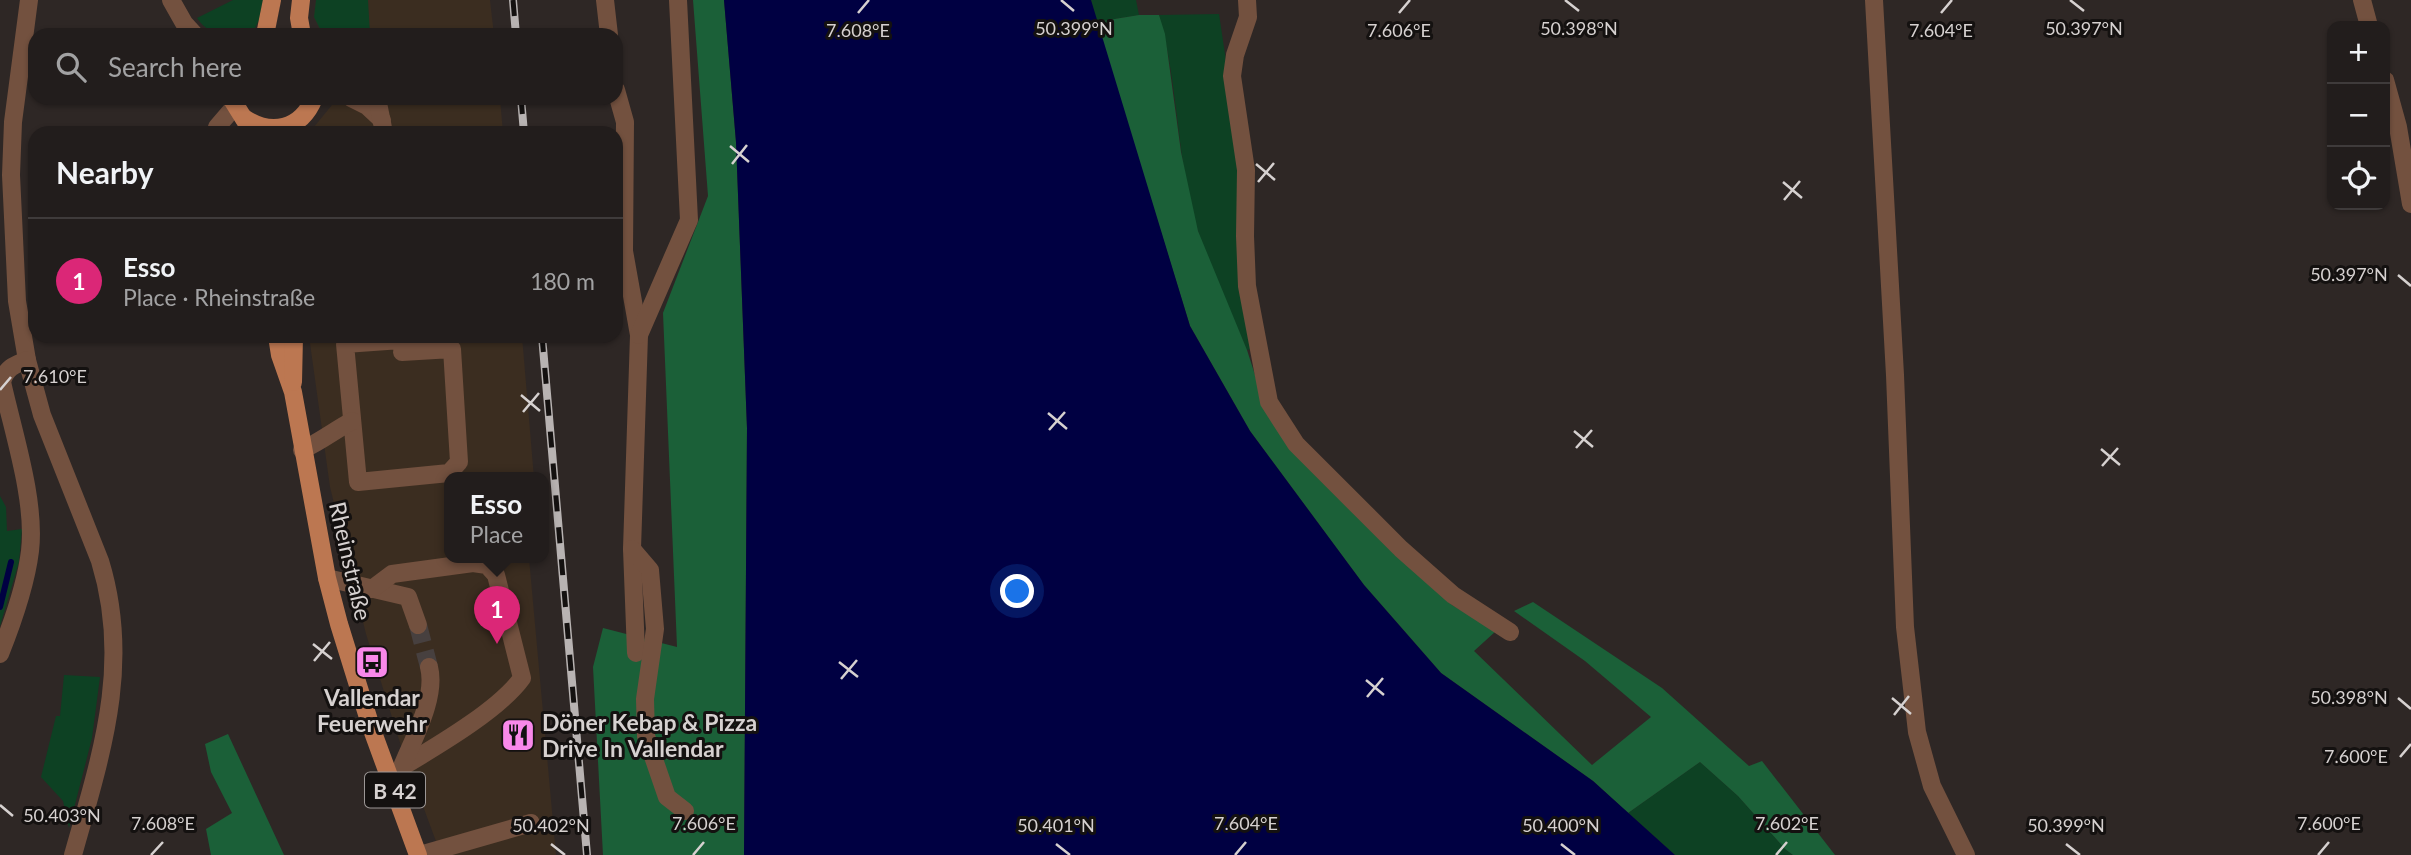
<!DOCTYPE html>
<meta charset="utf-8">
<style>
:root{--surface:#221d1c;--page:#2a2625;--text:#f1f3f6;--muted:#a2a2a3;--line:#3f3b3b;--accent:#db2777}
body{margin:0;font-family:Lato,sans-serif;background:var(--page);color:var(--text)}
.controls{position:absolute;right:21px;top:21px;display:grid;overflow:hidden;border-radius:14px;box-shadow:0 2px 5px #0004}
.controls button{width:63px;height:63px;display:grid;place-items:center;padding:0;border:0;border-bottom:2px solid var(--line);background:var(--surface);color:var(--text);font:35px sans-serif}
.you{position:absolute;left:1018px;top:592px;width:24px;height:24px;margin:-18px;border:5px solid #fff;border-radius:50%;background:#1a73e8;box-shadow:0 0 0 10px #1a73e833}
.badge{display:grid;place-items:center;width:46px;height:46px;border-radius:50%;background:var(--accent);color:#fff;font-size:23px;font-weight:700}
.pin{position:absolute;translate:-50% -58px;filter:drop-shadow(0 2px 4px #0008)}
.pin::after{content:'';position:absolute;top:37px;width:24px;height:21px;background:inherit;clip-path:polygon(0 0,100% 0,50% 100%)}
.popup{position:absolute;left:444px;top:472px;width:105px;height:91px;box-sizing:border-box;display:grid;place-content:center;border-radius:14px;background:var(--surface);filter:drop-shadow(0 2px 5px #0005);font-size:23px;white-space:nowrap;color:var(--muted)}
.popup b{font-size:26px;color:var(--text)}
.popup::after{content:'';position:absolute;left:50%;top:100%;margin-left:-14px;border:14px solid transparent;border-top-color:var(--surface)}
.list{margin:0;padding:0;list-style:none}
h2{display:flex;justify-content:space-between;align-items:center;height:91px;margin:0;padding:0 28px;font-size:30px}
h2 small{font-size:23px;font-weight:400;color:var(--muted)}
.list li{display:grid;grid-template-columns:46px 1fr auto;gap:21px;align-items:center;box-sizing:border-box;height:126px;padding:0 28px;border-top:2px solid var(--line)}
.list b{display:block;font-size:26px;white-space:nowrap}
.list p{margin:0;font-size:23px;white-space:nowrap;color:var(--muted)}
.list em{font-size:23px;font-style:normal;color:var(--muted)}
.icon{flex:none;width:38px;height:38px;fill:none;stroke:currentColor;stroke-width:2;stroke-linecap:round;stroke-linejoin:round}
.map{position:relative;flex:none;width:2411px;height:855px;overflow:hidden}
.search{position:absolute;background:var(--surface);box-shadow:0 2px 5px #0004;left:28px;top:28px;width:595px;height:77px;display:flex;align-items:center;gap:18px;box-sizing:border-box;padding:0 24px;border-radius:21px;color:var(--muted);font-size:26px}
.panel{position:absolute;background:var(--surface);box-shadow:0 2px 5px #0004;left:28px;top:126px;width:595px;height:217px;border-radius:21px}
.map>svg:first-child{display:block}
.commercial{fill:#3b2d20}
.green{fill:#0d4123}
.forest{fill:#1b6038}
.water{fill:#000042}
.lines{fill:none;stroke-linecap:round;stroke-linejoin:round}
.stream{stroke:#000042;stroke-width:6}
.minor-tunnel{stroke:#47403f;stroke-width:18;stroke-dasharray:18 9;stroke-linecap:butt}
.minor{stroke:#73513f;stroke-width:18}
.major{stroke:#bc7751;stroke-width:18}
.rail-casing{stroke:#b8b3b2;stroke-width:8}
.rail{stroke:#141110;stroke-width:5;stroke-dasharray:16;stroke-linecap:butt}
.ticks{fill:none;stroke:#d6d1d0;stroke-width:2.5}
.labels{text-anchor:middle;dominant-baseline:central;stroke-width:6;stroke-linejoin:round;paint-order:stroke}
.shield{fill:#141110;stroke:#9c9796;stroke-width:2}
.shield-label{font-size:21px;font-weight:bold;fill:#d6d1d0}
.street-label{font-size:23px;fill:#d6d1d0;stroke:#141110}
.poi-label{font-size:23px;font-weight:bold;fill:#d6d1d0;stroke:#141110}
.ticks-label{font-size:18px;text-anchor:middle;fill:#d6d1d0;stroke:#141110;stroke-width:6;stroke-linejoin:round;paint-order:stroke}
</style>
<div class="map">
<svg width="2411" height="855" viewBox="0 0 2411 855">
<rect width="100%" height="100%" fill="#2e2725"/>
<g class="commercial">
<path d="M316,0h174l4,35h-171l-9,-18z"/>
<path d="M333,98h167l3,35h-194l23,-28z"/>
<path d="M309,336h213l12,142h-84v80h79l27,297h-115l-39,-106 -36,-115 -36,-147z"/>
</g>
<g class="green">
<path d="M233,0h30l-4,20 -4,8 -8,7c-21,0 -37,2 -50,-17z"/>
<path d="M316,0h52l2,35h-47l-9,-18z"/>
<path d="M1091,0h45l3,15 -43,7z"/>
<path d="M1219,14l20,134 12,201 -4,1c-16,-39 -37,-80 -49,-119 -22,-70 -19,-146 -39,-216z"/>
<path d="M0,496l6,11 1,24 15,-2 -3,33 -19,64z"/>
<path d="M64,675l36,2 -8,61 -23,90 -6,-27 -22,-24 15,-61h4z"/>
<path d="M1700,762l38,34 47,53 8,6h-118l-47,-42z"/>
</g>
<g class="forest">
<path d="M693,0h31l12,142 11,286 -3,427h-141l-10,-188 10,-39 74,19 -14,-334 45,-117z"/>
<path d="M1139,15h20l6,19 16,118 17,79 49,119 17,53 144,163 44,39 44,26 -22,20 118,114 59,-48 -66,-56 -71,-50 19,-9 129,86 87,78 13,-5 73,94h-42l-8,-6 -47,-53 -38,-34 -72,51 -35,-32 -152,-108 -77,-88 -114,-154 -60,-105 -94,-304z"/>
<path d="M228,734l56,121h-73l-5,-26 26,-16 -21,-41 -6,-28z"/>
</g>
<path class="water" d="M724,0h367l99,326 60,105 114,154 77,88 152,108 82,74h-931l3,-427 -11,-286z"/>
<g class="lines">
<path class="stream" d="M0,607l11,-45"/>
<path class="minor-tunnel" d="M418,625l11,42"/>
<g class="minor">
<path d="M29,0l-16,122 -2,53 6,126 10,59 15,55 58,146c32,104 1,194 -27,294"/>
<path d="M171,0l13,23 11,12"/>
<path d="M605,0l4,35"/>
<path d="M1247,0l1,17 -13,38 -3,21 14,94 -1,66 2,50 22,116 27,42 105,105 52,46 57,37"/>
<path d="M1874,0l21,375 10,252 6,52 6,53 15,54 34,69"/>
<path d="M2362,0l7,26"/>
<path d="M2385,80l13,47 13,77"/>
<path d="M616,90l9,32 -1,129 15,84 -7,214 4,104"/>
<path d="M351,98l16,8 15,14"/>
<path d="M377,98l7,35"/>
<path d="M216,133l1,-6 18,-21"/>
<path d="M639,335l50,-115 -11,-220"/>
<path d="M401,336v4l-56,4 13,138 91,-9 10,-11 -7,-113 -50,3"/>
<path d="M302,450c18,-8 33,-20 50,-29"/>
<path d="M632,549l18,21 5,59 -10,70 1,37 21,61 18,14"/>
<path d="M327,578l81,19 10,28"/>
<path d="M372,589l20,-15 81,-11 14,2 9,10 26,103c-23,32 -85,68 -120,89"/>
<path d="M0,654c12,-30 26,-70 30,-103 6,-50 -17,-119 -28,-169 4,-14 12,-17 25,-22"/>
<path d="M401,769c11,-28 36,-71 28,-102"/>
<path d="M420,855l111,-32"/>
</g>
<g class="major">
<path d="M301,0l-2,18 3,17"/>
<path d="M265,35l7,-35"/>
<path d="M231,98l18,29"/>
<path d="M244,118c27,18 57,12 70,-20"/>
<path d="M277,336l3,19 13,37 34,186 12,46 32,103 47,128"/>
<path d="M293,382l1,-46"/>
</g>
<g class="rail-casing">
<g id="rail">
<path d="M513,0l3,35"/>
<path d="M521,98l3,35"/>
<path d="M542,336l45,519"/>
</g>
</g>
<use href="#rail" class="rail"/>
</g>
<path class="ticks" d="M1061,0l13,11M1565,0l14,11M2070,0l14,11M858,13l11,-13M1399,13l11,-13M1941,13l11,-13M730,146l19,16M732,164l15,-19M1256,164l19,16M1258,182l16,-19M1783,182l19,16M1784,200l16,-19M2398,275l13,11M0,390l11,-13M521,395l19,16M523,412l16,-19M1048,413l19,16M1049,430l16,-18M1574,431l19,16M1576,448l16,-18M2101,449l19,16M2102,466l16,-18M313,644l19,15M314,661l16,-19M839,662l19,15M841,679l16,-19M1366,680l18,15M1367,697l16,-19M1892,698l19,16M2398,698l13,11M1894,715l15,-19M2400,757l11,-13M0,805l13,11M551,844l14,11M1056,844l14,11M1561,844l14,11M2066,844l14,11M151,855l12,-13M693,855l11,-13M1235,855l11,-13M1776,855l11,-13M2318,855l11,-13"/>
<defs>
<g id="bus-square" transform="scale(1.75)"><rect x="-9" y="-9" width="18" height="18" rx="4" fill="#f888ea" stroke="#141110"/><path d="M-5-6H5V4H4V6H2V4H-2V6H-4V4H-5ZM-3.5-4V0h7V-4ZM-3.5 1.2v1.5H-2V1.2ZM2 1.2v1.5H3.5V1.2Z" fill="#111"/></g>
<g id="restaurant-square" transform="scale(1.75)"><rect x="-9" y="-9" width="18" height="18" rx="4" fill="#f888ea" stroke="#141110"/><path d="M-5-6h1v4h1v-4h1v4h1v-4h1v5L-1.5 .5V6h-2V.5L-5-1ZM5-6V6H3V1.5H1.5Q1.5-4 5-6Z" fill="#111"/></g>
</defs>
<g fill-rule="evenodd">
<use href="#bus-square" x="372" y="662"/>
<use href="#restaurant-square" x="518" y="735"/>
</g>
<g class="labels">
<rect class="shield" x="365" y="772.5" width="60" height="35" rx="5"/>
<g class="shield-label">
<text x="395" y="790">B 42</text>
</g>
<g class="street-label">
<text transform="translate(351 561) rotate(77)">Rheinstraße</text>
</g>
<g class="poi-label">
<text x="372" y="697">Vallendar<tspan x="372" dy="26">Feuerwehr</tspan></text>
<text x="542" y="722" text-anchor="start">Döner Kebap &amp; Pizza<tspan x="542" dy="26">Drive In Vallendar</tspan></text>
</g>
</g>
<g class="ticks-label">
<text x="2084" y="35">50.397°N</text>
<text x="1074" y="35">50.399°N</text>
<text x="1579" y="35">50.398°N</text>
<text x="858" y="37">7.608°E</text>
<text x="1399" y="37">7.606°E</text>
<text x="1941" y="37">7.604°E</text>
<text x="2349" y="281">50.397°N</text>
<text x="55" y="383">7.610°E</text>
<text x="2349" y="704">50.398°N</text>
<text x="2356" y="763">7.600°E</text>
<text x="62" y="822">50.403°N</text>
<text x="163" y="830">7.608°E</text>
<text x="704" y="830">7.606°E</text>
<text x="1246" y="830">7.604°E</text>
<text x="1787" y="830">7.602°E</text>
<text x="2329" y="830">7.600°E</text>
<text x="551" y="832">50.402°N</text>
<text x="1056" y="832">50.401°N</text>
<text x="1561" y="832">50.400°N</text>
<text x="2066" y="832">50.399°N</text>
</g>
</svg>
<div class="controls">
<button>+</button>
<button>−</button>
<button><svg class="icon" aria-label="locate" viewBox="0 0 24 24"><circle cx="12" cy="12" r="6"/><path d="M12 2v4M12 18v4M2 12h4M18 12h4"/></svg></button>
</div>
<div class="you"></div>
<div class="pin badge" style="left:497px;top:644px">1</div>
<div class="popup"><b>Esso</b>Place</div>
<div class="search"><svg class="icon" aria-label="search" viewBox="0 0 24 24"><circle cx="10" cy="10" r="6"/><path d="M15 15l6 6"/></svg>Search here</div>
<section class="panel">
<h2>Nearby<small></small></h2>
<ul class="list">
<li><span class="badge">1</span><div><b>Esso</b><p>Place · Rheinstraße</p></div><em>180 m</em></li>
</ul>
</section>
</div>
